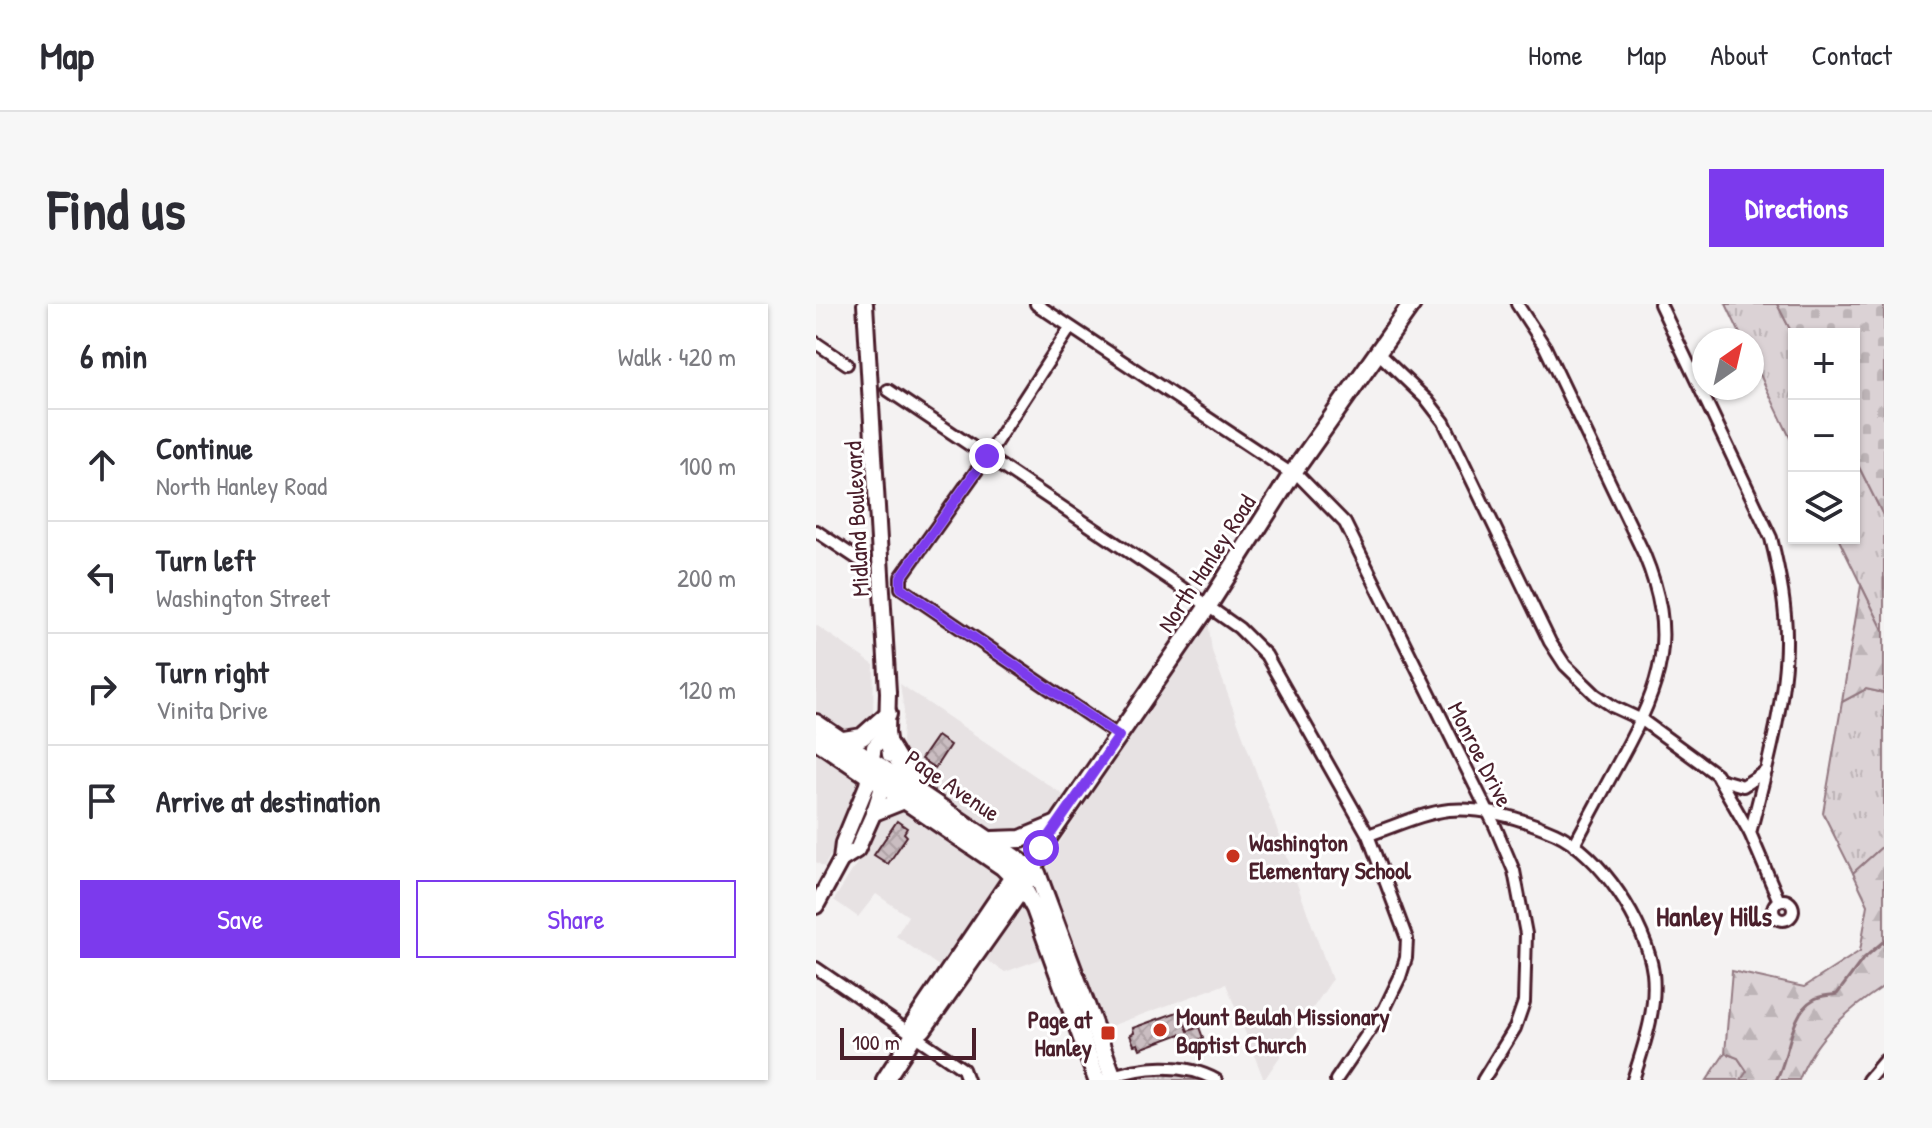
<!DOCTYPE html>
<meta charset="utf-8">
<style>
:root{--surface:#fff;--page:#f7f7f7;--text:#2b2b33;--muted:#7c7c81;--line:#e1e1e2;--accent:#7c3aed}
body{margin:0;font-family:"Patrick Hand",sans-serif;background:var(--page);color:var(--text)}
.controls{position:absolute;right:24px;top:24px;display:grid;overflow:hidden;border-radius:0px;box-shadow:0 2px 6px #0004}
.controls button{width:72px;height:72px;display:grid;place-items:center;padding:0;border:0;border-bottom:2px solid var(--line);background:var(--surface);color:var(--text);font:40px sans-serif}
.compass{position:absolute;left:876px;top:24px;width:72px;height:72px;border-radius:50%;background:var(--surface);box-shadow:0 2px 6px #0004;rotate:34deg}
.scale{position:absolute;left:24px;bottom:20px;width:136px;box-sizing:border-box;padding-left:8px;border:4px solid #4a1f2b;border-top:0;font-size:22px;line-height:28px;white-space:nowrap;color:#4a1f2b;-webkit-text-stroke:6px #fff;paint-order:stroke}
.stop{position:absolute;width:24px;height:24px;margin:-18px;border:6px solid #7c3aed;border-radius:50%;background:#fff}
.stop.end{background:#7c3aed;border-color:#fff;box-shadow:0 2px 8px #0008}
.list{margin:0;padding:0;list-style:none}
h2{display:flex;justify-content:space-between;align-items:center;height:104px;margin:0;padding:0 32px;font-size:34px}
h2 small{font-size:26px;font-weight:400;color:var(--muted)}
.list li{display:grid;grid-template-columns:52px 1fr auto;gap:24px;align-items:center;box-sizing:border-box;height:112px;padding:0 32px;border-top:2px solid var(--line)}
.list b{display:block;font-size:30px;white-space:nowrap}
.list p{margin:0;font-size:26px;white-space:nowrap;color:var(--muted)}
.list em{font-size:26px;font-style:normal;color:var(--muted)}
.actions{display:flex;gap:16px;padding:24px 32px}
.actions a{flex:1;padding:18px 0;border:2px solid var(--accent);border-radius:0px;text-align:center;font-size:28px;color:var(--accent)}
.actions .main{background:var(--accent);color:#fff}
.icon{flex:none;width:44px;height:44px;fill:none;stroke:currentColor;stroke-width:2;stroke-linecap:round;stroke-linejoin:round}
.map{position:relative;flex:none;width:1068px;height:776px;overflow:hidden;border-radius:0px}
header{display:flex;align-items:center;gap:48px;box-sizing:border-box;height:112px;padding:0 40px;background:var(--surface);border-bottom:2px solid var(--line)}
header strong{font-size:38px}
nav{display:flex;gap:44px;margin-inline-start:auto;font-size:28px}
.intro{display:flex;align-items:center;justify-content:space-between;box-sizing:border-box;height:192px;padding:0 48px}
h1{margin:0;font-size:56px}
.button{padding:20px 36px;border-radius:0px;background:var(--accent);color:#fff;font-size:28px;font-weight:700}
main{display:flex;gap:48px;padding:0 48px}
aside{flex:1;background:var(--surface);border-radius:0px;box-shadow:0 2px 6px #0004}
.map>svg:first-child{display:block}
.built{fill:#e7e2e3}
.grass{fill:url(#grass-tufts);stroke:#927880;stroke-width:2}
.forest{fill:url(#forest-firs);stroke:#927880;stroke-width:2}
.cemetery{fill:url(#cemetery-stones);stroke:#927880;stroke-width:2}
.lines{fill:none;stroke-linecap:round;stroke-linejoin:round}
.stream{stroke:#8d727a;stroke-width:3}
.building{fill:url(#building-cross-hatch);stroke:#4a1f2b;stroke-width:2}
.street-casing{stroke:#4a1f2b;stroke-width:16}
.secondary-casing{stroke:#4a1f2b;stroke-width:20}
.primary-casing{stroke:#4a1f2b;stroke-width:22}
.street{stroke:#fff;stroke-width:10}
.secondary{stroke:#fff;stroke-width:14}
.primary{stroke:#fff;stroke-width:16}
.route{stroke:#7c3aed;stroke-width:10}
.poi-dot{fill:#c8321e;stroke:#fff;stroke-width:3}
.labels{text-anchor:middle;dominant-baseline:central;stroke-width:6;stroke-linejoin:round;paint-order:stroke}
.street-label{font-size:24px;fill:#4a1f2b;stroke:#fff}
.poi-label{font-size:24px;font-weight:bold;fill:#4a1f2b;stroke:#fff;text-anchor:start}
.quarter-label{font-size:28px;font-weight:bold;fill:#4a1f2b;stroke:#fff}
</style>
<header>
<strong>Map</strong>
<nav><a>Home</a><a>Map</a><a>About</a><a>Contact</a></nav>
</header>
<div class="intro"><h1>Find us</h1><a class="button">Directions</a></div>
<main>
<aside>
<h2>6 min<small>Walk · 420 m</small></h2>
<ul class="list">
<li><svg class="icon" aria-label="ahead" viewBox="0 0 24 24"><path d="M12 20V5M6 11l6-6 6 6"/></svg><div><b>Continue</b><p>North Hanley Road</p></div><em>100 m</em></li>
<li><svg class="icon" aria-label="left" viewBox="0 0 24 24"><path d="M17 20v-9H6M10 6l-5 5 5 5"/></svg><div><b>Turn left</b><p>Washington Street</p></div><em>200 m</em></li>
<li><svg class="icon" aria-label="right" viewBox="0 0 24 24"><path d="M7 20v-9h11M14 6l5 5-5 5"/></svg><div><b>Turn right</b><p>Vinita Drive</p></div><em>120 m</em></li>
<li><svg class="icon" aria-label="arrive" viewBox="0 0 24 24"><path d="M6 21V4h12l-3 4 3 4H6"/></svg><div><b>Arrive at destination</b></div></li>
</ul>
<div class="actions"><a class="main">Save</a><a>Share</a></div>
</aside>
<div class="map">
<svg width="1068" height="776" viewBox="0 0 1068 776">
<defs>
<pattern id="grass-tufts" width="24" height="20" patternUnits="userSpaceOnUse" patternTransform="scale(2)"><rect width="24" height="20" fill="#dbd2d5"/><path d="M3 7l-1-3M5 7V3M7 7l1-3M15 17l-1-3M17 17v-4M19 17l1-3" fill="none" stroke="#bdb4b7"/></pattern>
<pattern id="forest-firs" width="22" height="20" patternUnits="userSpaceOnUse" patternTransform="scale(2)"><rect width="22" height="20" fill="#dbd2d5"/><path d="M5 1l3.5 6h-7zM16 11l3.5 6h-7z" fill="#bdb4b7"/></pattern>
<pattern id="cemetery-stones" width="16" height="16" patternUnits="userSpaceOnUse" patternTransform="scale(2)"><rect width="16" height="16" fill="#dbd2d5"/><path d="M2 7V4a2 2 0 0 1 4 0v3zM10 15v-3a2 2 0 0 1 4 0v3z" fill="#bdb4b7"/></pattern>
<pattern id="building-cross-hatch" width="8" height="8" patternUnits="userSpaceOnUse" patternTransform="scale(2)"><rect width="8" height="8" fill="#cabdc1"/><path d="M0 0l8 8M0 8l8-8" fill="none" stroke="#afa2a6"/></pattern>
</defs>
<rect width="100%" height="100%" fill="#f4f2f2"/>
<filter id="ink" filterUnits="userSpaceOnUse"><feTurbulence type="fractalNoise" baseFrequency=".0125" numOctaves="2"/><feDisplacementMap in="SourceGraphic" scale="16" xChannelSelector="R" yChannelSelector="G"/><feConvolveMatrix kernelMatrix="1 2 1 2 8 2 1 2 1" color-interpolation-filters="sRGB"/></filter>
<g filter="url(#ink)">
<g class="built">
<path d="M392,316l4,31 120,329 -68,100 -38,-96 -121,44 -58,-158 1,-10z"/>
<path d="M0,321l58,40 -1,52 -9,14 -21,3 -27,-19z"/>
<path d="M84,380l165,112 -10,14 -29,24h-29l-82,-56 -14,-24 3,-43z"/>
<path d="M0,442l43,31 4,8 -11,30 -28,52 -8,-5z"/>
<path d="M89,504l91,66 7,9 -60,86 -47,-33 12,-20 -32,-22 -18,23 -24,-17 28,-45 16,-37z"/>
<path d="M209,605l4,3 17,45 -41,15 -23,-15 34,-47z"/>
</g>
<g class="grass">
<path d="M910,0h51l17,33v109l-42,-88v-18h-9z"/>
<path d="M1038,153l30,60v115l-46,-94h16z"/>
<path d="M1050,385l18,4v152l-31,28 -30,-60 19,-111z"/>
<path d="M909,749l13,5 9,14 -6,8h-34z"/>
<path d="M351,768l37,8h-73l21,-7z"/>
</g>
<g class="forest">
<path d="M1045,281l23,47v61l-18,-4 -24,13z"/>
<path d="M1068,541v141c-36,24 -70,52 -85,94h-58l6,-9 -9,-13 -13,-5 7,-82 72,16 56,-36 8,-46 -15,-32z"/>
</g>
<path class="cemetery" d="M961,0h107v213l-30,-60v-123h-60v3z"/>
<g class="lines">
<g class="stream">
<path d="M1068,274v11"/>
<path d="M960,776c13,-21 14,-68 37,-80 7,-5 16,-4 24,-6l26,-35 21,-18"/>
</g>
</g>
<g class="building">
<path d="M121,432l13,9 -15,23 -14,-9z"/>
<path d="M81,517l10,7 -3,5 3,3 -19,28 -14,-9z"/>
<path d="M364,707l8,20 11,-4 4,11 -19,7 -4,-11 -40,15 -2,-5 -4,1 -4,-10 4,-2 -1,-5z"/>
</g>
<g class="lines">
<g class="street-casing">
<g id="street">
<path d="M220,0l256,170"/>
<path d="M701,0l28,43 99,207c34,82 18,129 -23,204 -16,29 -31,58 -47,87"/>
<path d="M844,0l111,234c8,32 15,67 15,99 1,60 -21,138 -36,196"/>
<path d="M254,24l-83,128 -86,121v11l218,148"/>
<path d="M0,39l31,21"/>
<path d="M562,49l49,47 17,22 106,220 15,23 31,30 18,12 28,13 74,54 34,59 29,68"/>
<path d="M72,86l284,191 67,47 27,27 102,180 39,104 -1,19 -6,19 -15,31 -49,72"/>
<path d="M478,167l51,52 150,303 19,45 12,63 -2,68 -9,26 -32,52"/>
<path d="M0,227l42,28"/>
<path d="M903,475l24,7 23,-15"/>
<path d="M552,531c25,-8 54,-22 81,-25 35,-3 74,9 106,23 45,20 92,92 98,140 4,37 -9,72 -20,107"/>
<circle cx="967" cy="606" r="10"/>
<path d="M0,664l147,101 4,11"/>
<path d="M291,774c34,-12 77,-16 109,2"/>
<path d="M1052,776l16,-19"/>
</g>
</g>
<g class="secondary-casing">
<g id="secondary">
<path d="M49,0l23,388 -1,40 3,23"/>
<path d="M25,556l16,-10 17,-38 12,-37"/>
<path d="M0,602l25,-46 2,-17 24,-58 7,-38 13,-15"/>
</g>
</g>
<g class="primary-casing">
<g id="primary">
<path d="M0,419l221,150 77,207"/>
<path d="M0,436l187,127 20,20 12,22 62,171"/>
<path d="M28,436l18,-3 26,-23"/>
<path d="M73,441l22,36"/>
<path d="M58,508l30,-12"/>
<path d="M177,536l28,-1 34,-14"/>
<path d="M98,728v-9l105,-155"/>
<path d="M69,776l29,-45 9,-6 100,-142 11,-18 7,-21 167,-242 86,-135 118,-167"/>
</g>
</g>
<use href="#street" class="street"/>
<use href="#secondary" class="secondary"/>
<use href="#primary" class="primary"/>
</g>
</g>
<g class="lines" filter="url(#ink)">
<path class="route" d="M171,152l-86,121v11l218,148 -78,112"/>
</g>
<g class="poi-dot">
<circle cx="417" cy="552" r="8"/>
<circle cx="344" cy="726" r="8"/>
<rect x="284" y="721" width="16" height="16" rx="4"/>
</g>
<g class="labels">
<g class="street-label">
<text transform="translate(40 215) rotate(-93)">Midland Boulevard</text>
<text transform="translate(390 259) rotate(-57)">North Hanley Road</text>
<text transform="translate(665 450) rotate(63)">Monroe Drive</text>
<text transform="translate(137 481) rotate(34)">Page Avenue</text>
</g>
<g class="poi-label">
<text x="433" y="538">Washington<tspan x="433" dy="28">Elementary School</tspan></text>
<text x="360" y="712">Mount Beulah Missionary<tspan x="360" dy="28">Baptist Church</tspan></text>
<text x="276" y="715" text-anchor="end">Page at<tspan x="276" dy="28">Hanley</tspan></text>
</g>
<g class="quarter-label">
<text x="898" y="612">Hanley Hills</text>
</g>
</g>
</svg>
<div class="controls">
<button>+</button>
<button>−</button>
<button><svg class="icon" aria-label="layers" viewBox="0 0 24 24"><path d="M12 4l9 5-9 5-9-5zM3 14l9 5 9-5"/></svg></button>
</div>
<svg class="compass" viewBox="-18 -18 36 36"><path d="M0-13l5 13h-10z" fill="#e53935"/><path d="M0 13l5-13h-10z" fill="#7c7c81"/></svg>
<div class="scale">100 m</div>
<div class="stop" style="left:225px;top:544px"></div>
<div class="stop end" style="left:171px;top:152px"></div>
</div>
</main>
